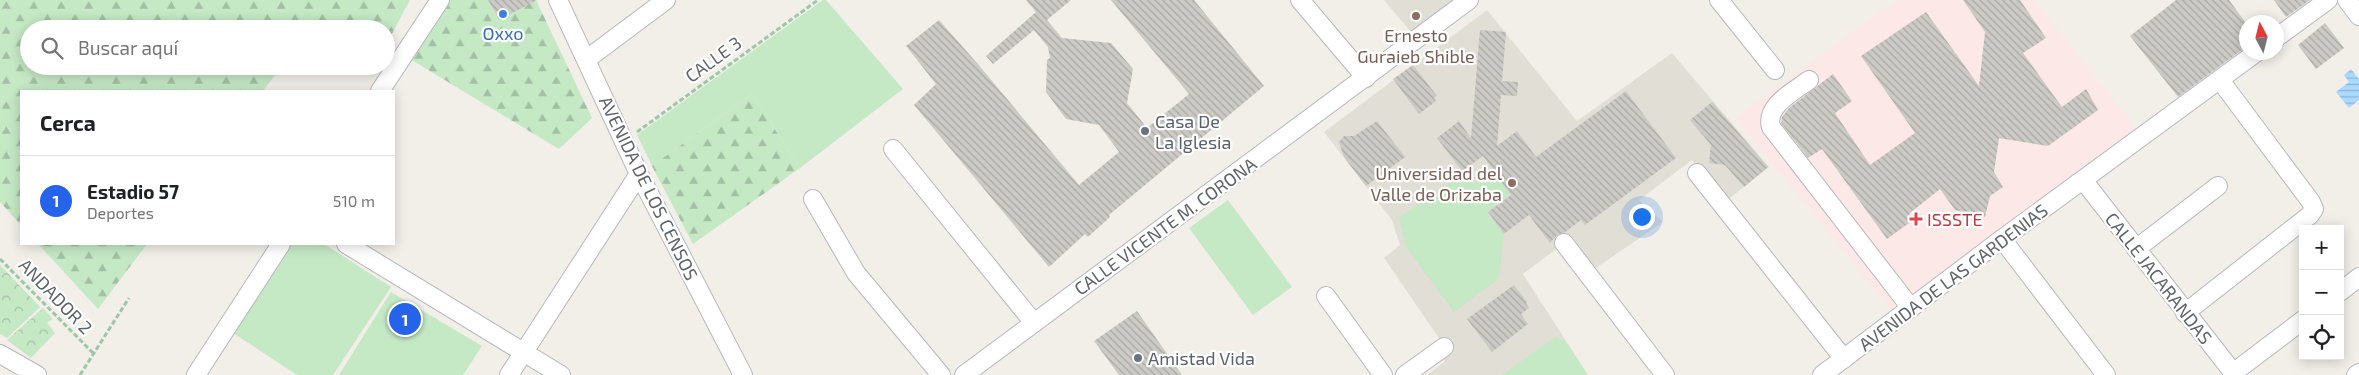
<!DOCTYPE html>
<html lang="es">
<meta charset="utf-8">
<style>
:root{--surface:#fff;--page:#f6f6f6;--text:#202124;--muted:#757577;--line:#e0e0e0;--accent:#2563eb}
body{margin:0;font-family:"Exo 2",sans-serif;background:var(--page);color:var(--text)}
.controls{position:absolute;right:15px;bottom:15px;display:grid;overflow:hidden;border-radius:0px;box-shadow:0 2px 12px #0003}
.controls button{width:45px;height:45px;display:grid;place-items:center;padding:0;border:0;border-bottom:1px solid var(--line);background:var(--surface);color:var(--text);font:25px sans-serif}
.compass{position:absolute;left:2239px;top:15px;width:45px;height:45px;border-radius:50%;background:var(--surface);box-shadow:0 2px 12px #0003;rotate:353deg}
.you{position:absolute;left:1641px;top:216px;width:18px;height:18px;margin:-12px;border:4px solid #fff;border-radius:50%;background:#1a73e8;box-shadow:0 0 0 8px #1a73e833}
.badge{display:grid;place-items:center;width:32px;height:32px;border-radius:50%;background:var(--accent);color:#fff;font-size:16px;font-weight:700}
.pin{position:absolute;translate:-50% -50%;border:2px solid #fff;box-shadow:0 1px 5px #0006}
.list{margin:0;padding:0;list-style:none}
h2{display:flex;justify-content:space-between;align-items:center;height:65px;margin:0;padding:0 20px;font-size:21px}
h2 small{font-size:16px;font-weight:400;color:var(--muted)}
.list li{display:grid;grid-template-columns:32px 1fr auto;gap:15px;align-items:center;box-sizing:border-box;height:90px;padding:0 20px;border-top:1px solid var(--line)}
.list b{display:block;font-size:19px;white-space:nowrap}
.list p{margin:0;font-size:16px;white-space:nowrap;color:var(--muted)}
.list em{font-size:16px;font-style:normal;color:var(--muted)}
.icon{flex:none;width:28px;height:28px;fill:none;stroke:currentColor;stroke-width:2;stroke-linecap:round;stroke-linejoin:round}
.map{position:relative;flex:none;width:2359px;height:375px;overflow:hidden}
.search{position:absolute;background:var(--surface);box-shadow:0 2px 12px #0003;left:20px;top:20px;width:375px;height:55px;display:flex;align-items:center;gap:12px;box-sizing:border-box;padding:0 18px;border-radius:28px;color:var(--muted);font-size:19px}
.panel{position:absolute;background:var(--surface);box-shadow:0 2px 12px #0003;left:20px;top:90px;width:375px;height:155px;border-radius:0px}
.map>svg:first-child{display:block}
.education{fill:#e1ded6}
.medical{fill:#fce8e6}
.grass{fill:#c5e8c5}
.forest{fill:url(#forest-firs)}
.park{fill:url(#park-crowns)}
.water{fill:url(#water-rules)}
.building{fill:url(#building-back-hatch)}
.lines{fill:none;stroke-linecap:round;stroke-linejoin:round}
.minor-casing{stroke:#b5b8bc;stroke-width:20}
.path{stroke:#9cc7a9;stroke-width:3;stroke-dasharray:5 2.5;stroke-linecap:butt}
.minor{stroke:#fff;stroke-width:18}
.shop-dot{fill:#3f7fe0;stroke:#fff;stroke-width:2}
.education-dot{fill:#8d6e63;stroke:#fff;stroke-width:2}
.worship-dot{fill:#6b7280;stroke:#fff;stroke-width:2}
.health-dot{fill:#e0444e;stroke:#fff;stroke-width:2}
.labels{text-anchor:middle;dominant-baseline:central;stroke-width:4.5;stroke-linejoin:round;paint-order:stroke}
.shop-label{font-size:18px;fill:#366cbe;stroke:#fff}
.education-label{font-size:18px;fill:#785e54;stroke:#fff}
.street-label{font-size:18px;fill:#5f6368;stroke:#fff}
.worship-label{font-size:18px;fill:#5b616d;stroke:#fff;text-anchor:start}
.health-label{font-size:18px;fill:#be3a42;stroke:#fff;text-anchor:start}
</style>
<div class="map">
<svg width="2359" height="375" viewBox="0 0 2359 375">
<defs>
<pattern id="forest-firs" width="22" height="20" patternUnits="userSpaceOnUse" patternTransform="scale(1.25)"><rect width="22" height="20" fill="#c5e8c5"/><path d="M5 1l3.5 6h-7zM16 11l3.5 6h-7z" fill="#a3c0a4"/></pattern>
<pattern id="park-crowns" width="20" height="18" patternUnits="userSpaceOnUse" patternTransform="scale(1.25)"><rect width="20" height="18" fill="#c5e8c5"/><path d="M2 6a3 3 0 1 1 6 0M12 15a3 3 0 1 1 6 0" fill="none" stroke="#a3c0a4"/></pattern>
<pattern id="water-rules" width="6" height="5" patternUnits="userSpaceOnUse" patternTransform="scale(1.25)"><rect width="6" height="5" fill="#aadaff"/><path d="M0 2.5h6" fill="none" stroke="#8eb4d2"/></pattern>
<pattern id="building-back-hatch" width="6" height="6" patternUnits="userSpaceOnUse" patternTransform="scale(1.25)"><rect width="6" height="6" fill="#cccac5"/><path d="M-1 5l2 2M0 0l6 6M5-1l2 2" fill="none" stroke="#a9a8a4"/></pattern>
</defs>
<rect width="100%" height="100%" fill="#f1efe8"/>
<g class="education">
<path d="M1384,0h71l-44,32z"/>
<path d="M1487,10l90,111 95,-68 97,114 -43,34 -34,-41 -53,40 24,22 -73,50 -23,-31 -44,33 65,101h-160l17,-14 -11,-15 7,-5 -57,-83 16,-13 -8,-25 -68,-88z"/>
</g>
<path class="medical" d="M1896,0h138l102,128 -244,183 -157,-193z"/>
<g class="grass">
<path d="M823,0h3l77,89 -103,79 -48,-74 -100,72 -15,-31z"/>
<path d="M1492,169l19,25 -24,18 17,22 -5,44 -45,34 -48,-65 -7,-29 65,-45 9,11z"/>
<path d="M1228,200l64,87 -39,28 -64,-87z"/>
<path d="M291,244h33l67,43 -58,88h-36l-64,-42z"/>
<path d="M391,292l91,54 -19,29h-124z"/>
<path d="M1555,337l9,3 22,32v3h-84z"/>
</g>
<g class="forest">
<path d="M0,0h410l-24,45v-16h-357v37h253l-19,25h-242v134l-21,-23z"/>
<path d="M449,0h39l11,20 37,-20 56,118 -33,31 -149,-90z"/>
<path d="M752,94l48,74 -107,76 -41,-78z"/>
<path d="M38,244h109l-49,65z"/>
</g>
<g class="park">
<path d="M0,265l40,42 -33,31 -7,-4z"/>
<path d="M43,308l10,11 -6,4 8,10 -24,25 -24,-18z"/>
</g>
<path class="water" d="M2351,69l8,10v21l-10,8 -13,-16 13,-10 -5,-7z"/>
<g class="building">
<path d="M488,0h49l-38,20z"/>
<path d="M1026,0h45l-24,20 15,18 49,5 22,26 -6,34 20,25 42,-34 -78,-94h83l70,86 -155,129 1,2 -22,20 -3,-3 -36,33 -135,-162 22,-21 -30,-38 33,-26 38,43 102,122 40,-33 -20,-27 -33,-6 -20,-27 1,-32 3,-2 -2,-11 -14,-17 -41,34 -7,-8 50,-44z"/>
<path d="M1963,0h57l26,38 -23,15 39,54 24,-18 12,21 -50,36 -49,-8 -5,34 9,15 -13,9 -5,21 -30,-7 -15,-21 -31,25 4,6 -26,19 -65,-90 -14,9 -27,-35 1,-6 7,-9 44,-34 19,27 -17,12 35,52 45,-32 -54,-77 65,-44 53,74 6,-54z"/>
<path d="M2176,0h53l17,23v24l-68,50 -48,-61z"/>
<path d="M2274,0h36l-24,17z"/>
<path d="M2325,23l19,25 -28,21 -18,-24z"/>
<path d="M1480,30l26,2 -4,49 16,1 -1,14 -16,-1 -4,51 20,-15 19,26 90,-66 50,67 -91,67 -4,-5 -17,13 -6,1 -8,9 -21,-28 -25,19 -16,-22 23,-17 -28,-39 -21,15 -25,-33 22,-17 12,17z"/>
<path d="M1413,65l24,31 -3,2 2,3 -17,13 -26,-35z"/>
<path d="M1712,102l56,65 -24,20 -19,-22 -16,-2 2,-18 -21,-25z"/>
<path d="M1377,121l28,36 -39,29 -22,-29 -5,-15 5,-6h10z"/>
<path d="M1514,285l13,17 -1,1 3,5 -8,6 7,10 -36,28 -25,-33z"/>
<path d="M1137,311l45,64h-63l-25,-34z"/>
</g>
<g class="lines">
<g class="minor-casing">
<g id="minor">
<path d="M558,0l81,174 104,201"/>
<path d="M1300,0l66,78"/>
<path d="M1719,0l56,70"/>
<path d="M2347,0l12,16"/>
<path d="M2276,38l52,-38"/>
<path d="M587,59l79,-59"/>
<path d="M1809,80c-16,12 -44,26 -38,47l140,181"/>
<path d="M380,91l60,-91"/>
<path d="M893,149l141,174"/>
<path d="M1697,173l147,186"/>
<path d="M2083,180l152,195"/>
<path d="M813,199l43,74 85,102"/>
<path d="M2002,239l104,136"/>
<path d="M1564,243l101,132"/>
<path d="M346,244l215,131"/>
<path d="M2136,249l82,-63"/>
<path d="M2340,292l19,-15"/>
<path d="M1326,296l57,79"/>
<path d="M2185,313l125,-98 4,-6 -3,-7 -91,-122"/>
<path d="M0,354l37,21"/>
<path d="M2233,373l70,-53"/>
<path d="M196,375l85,-131"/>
<path d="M509,375l130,-201"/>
<path d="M964,375l505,-375"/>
<path d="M1405,375l39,-28"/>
<path d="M1822,375l180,-136 255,-187"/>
<path d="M2356,375l3,-2"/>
</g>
</g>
<g class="path">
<path d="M637,132l181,-132"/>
<path d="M0,259l93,94"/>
<path d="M80,375l49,-77"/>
</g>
<use href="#minor" class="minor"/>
</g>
<circle class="shop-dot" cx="503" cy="14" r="5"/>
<g class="education-dot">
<circle cx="1416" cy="16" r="5"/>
<circle cx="1512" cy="183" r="5"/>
</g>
<g class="worship-dot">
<circle cx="1145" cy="131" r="5"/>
<circle cx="1138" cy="358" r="5"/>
</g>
<path class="health-dot" d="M1913.5 211.5h5v5h5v5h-5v5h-5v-5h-5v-5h5z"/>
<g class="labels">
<g class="shop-label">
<text x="503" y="33">Oxxo</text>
</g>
<g class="education-label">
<text x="1416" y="35">Ernesto<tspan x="1416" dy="21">Guraieb Shible</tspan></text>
<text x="1502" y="173" text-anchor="end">Universidad del<tspan x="1502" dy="21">Valle de Orizaba</tspan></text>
</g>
<g class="street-label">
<text transform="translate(713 59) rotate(-36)">CALLE 3</text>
<text transform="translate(649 188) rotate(64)">AVENIDA DE LOS CENSOS</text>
<text transform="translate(1165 226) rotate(-36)">CALLE VICENTE M. CORONA</text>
<text transform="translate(1953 277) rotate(-37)">AVENIDA DE LAS GARDENIAS</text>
<text transform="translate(2159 278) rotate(52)">CALLE JACARANDAS</text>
<text transform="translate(56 296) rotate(46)">ANDADOR 2</text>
</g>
<g class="worship-label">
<text x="1155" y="121">Casa De<tspan x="1155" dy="21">La Iglesia</tspan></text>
<text x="1148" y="358">Amistad Vida</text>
</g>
<g class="health-label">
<text x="1927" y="219">ISSSTE</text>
</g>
</g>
</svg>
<div class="controls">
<button>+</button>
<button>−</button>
<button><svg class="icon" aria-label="locate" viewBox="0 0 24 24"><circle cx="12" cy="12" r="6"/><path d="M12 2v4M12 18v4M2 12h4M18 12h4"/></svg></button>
</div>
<svg class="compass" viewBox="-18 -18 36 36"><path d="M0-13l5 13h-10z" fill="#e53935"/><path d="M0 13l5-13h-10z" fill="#757577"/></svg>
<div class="you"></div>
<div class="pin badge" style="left:405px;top:319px">1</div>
<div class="search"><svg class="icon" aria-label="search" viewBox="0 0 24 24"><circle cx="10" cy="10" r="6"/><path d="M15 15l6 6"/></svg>Buscar aquí</div>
<section class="panel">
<h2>Cerca<small></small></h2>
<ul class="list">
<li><span class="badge">1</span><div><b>Estadio 57</b><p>Deportes</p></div><em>510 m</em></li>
</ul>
</section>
</div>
